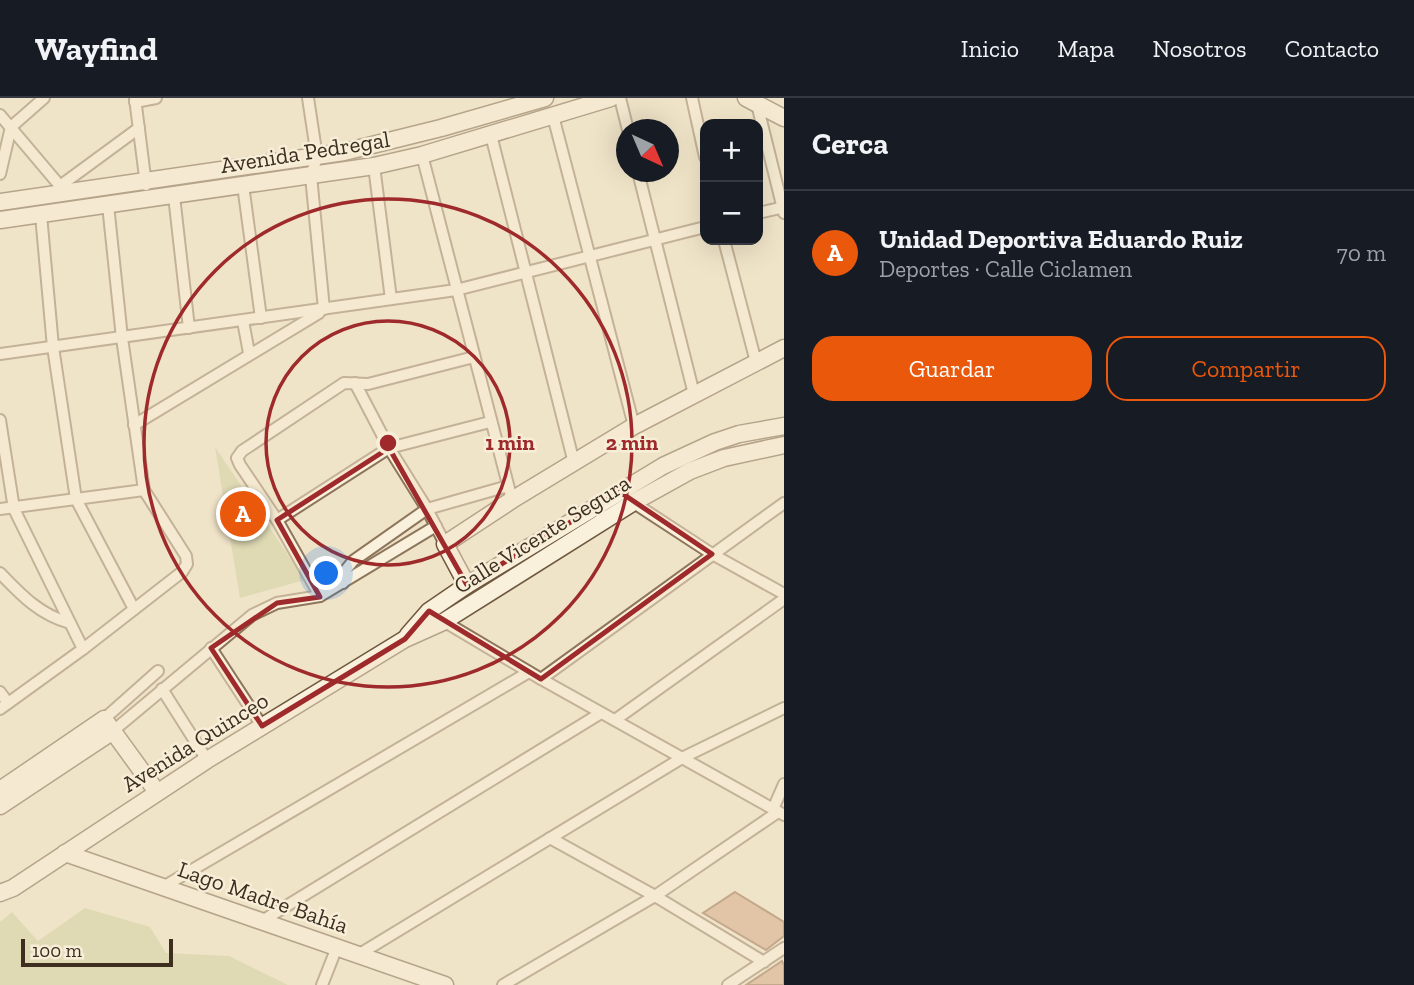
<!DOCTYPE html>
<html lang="es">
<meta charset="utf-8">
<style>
:root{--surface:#171b24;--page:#242831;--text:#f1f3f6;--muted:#9ea1a6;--line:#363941;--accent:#ea580c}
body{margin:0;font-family:"Zilla Slab",serif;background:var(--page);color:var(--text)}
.controls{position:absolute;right:21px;top:21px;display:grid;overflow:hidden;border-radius:14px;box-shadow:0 7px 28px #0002}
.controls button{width:63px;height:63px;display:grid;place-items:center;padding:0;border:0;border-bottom:2px solid var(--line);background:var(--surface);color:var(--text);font:35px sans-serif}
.compass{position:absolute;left:616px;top:21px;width:63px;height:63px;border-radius:50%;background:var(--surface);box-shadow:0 7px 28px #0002;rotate:136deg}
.scale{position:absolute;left:21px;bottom:18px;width:152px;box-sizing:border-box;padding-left:7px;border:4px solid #3d2e20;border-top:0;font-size:19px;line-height:24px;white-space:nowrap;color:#3d2e20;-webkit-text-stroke:5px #f7eed8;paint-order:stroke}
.you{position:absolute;left:327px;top:476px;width:24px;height:24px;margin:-18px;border:5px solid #fff;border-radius:50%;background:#1a73e8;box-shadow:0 0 0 10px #1a73e833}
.badge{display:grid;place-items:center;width:46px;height:46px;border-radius:50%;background:var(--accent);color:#fff;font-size:23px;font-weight:700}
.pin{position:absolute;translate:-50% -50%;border:4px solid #fff;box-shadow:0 2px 7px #0006}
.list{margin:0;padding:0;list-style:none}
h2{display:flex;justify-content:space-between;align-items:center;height:91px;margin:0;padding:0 28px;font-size:30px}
h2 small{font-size:23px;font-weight:400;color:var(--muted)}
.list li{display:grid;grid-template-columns:46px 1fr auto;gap:21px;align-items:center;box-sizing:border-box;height:126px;padding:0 28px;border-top:2px solid var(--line)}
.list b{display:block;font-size:26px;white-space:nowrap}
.list p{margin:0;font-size:23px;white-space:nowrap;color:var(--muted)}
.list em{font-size:23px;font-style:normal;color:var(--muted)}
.actions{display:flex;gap:14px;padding:21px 28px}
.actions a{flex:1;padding:16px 0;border:2px solid var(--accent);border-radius:21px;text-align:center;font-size:24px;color:var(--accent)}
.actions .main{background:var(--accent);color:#fff}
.map{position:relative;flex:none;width:784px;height:887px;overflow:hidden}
header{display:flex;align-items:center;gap:42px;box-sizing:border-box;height:98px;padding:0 35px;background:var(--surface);border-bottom:2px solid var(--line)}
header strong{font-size:33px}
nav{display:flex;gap:38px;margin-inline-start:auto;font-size:24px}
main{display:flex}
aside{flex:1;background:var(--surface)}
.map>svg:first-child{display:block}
.green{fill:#c9cf9b}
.building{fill:#cf9f7d;stroke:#8d5f41;stroke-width:2}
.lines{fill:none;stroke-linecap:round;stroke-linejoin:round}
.street-casing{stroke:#8d765c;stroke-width:14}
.secondary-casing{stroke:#6f573f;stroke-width:19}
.street{stroke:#faf1dc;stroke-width:10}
.secondary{stroke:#faf1dc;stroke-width:16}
.marked{fill:none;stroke:#9e2a2b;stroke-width:5;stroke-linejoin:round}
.ring{fill:none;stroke:#9e2a2b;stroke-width:3.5}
.labels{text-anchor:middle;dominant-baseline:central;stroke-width:5;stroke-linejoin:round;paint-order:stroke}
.street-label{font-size:23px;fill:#3d2e20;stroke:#f7eed8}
.centre{fill:#9e2a2b;stroke:#f7eed8;stroke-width:3.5}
.ring-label{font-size:21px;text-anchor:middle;font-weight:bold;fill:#9e2a2b;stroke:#f7eed8;stroke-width:5;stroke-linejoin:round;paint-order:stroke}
</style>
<header>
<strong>Wayfind</strong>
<nav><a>Inicio</a><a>Mapa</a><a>Nosotros</a><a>Contacto</a></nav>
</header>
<main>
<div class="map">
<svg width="784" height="887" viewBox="0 0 784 887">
<rect width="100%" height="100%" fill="#f0e4c8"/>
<g class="green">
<path d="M215,349l90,133 -65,18z"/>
<path d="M85,810l65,19 16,26 63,3 59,29h-288v-63l12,-10 26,29z"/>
</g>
<g class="building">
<path d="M735,794l49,30v14l-18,14 -63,-37z"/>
<path d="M782,863l2,4v20h-38z"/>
</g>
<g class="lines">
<g class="street-casing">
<g id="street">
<path d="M135,0l11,87"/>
<path d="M308,0l9,59 -6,19 13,133"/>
<path d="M620,0l8,32"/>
<path d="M692,0l13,59"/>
<path d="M135,4l21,-4"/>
<path d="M757,6l27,109"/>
<path d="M0,17l66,78"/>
<path d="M553,18l81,310"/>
<path d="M491,37l83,328"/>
<path d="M422,57l90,345"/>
<path d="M374,68l17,133"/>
<path d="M638,74l56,222"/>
<path d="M0,76l11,-47 33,-29"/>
<path d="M243,87l18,133"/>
<path d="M60,88l79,-58"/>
<path d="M174,98l15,132"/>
<path d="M758,115l26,-6"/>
<path d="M41,117l12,132 23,152 58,110"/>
<path d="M724,142l32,122"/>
<path d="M243,223l6,32"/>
<path d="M0,256l456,-64 249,-63"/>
<path d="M355,285l34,65 38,61 18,35"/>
<path d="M0,322l14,89 69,140"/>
<path d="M134,327l185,-112"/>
<path d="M631,403l81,53 72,40"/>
<path d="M0,411l144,-19"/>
<path d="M277,422l112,-72 101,-26"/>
<path d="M0,475c21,22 40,42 70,50"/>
<path d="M343,485l2,-12 8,-10 74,-52 81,-23"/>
<path d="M320,498l-43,-76 -37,-55 -3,-7 5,-7 102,-68 24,1 106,-27"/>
<path d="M440,521l101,60 243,136"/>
<path d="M211,550l51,78"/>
<path d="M541,581l243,-176"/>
<path d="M162,591l45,71"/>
<path d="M0,594l8,11"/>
<path d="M0,611l83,-60 99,-77 5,-8 -1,-8 -42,-66 -22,-152 -14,-133"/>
<path d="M104,621l54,-48"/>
<path d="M615,622l169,-121"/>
<path d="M113,633l139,-116 25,-12 43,-7 116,-70"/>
<path d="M773,711l11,-25"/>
<path d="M550,740l105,58 109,66"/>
<path d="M163,789l366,-215"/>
<path d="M262,823l339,-208"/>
<path d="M358,857l324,-197 102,-50"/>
<path d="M322,887l15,-38"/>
<path d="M503,887l152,-89 123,-84"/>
<path d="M728,887l56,-37"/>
</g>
</g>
<g class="secondary-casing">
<g id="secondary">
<path d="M746,0l38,20"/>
<path d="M0,104l344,-50 97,-24 104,-30"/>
<path d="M0,122l374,-54 48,-11 189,-57"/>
<path d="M467,487l-22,-41 67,-44 122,-74 150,-78"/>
<path d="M408,537l21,-24 38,-26 196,-119 52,-24 24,-8 45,-8"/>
<path d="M0,692l104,-71 53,73"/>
<path d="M0,708l113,-75"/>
<path d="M65,755l380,132"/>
<path d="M0,795l13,-5 194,-128 198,-121 38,-17 191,-120 56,-31 34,-13 60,-13"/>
</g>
</g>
<use href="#street" class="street"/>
<use href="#secondary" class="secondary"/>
</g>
<path d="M0 0H784V887H0ZM389,350l78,137 153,-93 92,62 -171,125 -112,-68 -24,28 -143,87 -51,-78 66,-45 43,-6 -43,-77z" fill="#f0e4c8" fill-opacity=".55" fill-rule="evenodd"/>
<path class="marked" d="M389,350l78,137 153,-93 92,62 -171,125 -112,-68 -24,28 -143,87 -51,-78 66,-45 43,-6 -43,-77z"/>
<g class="ring">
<circle cx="388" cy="345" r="122"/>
<circle cx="388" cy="345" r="244"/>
</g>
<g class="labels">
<g class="street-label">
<text transform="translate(305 54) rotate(-9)">Avenida Pedregal</text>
<text transform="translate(542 436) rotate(-32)">Calle Vicente Segura</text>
<text transform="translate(195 644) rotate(-32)">Avenida Quinceo</text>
<text transform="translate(263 799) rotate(19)">Lago Madre Bahía</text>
</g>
</g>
<circle cx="388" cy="345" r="10" class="centre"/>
<g class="ring-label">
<text x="510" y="352">1 min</text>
<text x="632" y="352">2 min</text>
</g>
</svg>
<div class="controls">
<button>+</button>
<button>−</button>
</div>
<svg class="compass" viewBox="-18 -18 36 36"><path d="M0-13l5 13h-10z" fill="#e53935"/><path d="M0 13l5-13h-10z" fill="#9ea1a6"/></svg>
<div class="scale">100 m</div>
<div class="you"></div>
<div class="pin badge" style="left:243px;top:416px">A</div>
</div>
<aside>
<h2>Cerca<small></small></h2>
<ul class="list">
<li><span class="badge">A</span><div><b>Unidad Deportiva Eduardo Ruiz</b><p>Deportes · Calle Ciclamen</p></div><em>70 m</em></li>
</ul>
<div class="actions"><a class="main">Guardar</a><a>Compartir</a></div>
</aside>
</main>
